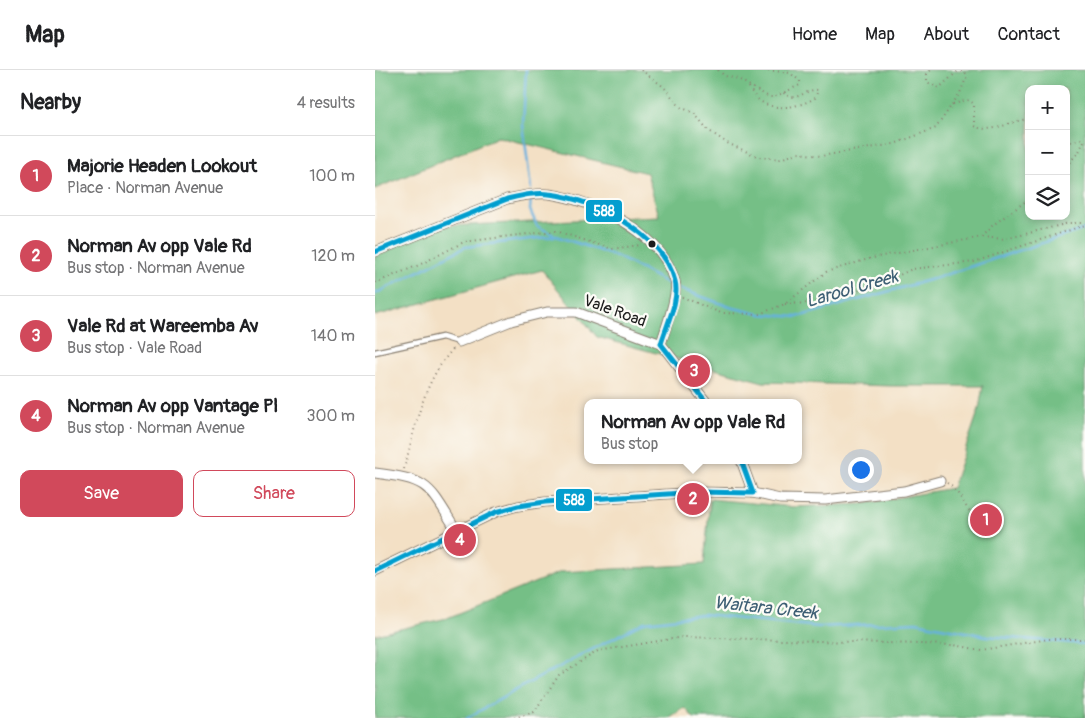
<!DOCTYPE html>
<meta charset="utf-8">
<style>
:root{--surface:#fff;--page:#f6f6f6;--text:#202124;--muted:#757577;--line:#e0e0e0;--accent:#d1495b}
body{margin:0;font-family:Pangolin,sans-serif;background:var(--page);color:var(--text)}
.controls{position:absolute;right:15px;top:15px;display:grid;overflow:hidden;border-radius:10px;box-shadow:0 2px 8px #0003}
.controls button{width:45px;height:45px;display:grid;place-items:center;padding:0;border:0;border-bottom:1px solid var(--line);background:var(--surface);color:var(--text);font:25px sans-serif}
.you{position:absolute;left:485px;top:399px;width:18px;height:18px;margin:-12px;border:4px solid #fff;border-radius:50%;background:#1a73e8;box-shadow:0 0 0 8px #1a73e833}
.badge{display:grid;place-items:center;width:32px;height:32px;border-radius:50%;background:var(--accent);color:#fff;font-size:16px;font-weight:700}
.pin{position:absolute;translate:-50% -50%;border:2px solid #fff;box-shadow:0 1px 5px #0006}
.popup{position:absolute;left:209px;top:329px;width:218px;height:65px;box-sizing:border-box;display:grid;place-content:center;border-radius:10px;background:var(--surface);filter:drop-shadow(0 1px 4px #0005);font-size:16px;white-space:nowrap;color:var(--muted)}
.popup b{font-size:19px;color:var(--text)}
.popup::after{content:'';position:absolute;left:50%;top:100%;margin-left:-10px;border:10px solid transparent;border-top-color:var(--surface)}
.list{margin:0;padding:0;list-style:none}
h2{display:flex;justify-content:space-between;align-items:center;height:65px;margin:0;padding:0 20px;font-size:21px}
h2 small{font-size:16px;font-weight:400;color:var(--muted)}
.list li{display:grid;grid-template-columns:32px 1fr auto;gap:15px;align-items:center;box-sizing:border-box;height:80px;padding:0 20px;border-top:1px solid var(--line)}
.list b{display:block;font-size:19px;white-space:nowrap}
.list p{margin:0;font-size:16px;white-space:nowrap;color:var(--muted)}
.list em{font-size:16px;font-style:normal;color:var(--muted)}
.actions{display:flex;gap:10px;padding:15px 20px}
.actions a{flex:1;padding:11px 0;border:1px solid var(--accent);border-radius:10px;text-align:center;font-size:18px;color:var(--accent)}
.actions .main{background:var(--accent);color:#fff}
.icon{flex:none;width:28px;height:28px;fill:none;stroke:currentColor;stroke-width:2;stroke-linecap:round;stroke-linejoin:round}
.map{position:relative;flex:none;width:710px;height:648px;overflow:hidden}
header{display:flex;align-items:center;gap:30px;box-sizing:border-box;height:70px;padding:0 25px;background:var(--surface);border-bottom:1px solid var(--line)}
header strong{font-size:24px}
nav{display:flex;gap:28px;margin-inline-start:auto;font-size:18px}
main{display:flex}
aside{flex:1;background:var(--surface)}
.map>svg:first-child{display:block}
.forest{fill:#74bf86;stroke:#486e51;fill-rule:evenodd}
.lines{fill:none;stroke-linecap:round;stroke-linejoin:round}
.stream{stroke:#66b1df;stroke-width:2.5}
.service-casing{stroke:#887e70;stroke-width:7}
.minor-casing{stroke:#887e70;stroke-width:11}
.path{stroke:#887e70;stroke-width:2;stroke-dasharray:1 4;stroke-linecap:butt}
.service{stroke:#fff;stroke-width:4.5}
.minor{stroke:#fff;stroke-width:9}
.bus-1-casing{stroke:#fdfcf7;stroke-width:9}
.bus-1{stroke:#049ecf;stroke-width:5}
.bus-dot{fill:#1c1c1c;stroke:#fdfcf7;stroke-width:2}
.labels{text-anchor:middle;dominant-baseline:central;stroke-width:4.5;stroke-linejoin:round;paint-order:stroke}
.street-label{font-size:16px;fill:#1c1c1c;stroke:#fdfcf7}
.water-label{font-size:18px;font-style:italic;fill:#3d5f74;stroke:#fdfcf7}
.line-badge{stroke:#fdfcf7;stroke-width:2}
.badge-label{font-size:14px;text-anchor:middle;font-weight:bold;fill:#fff}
</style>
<header>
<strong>Map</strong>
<nav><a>Home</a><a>Map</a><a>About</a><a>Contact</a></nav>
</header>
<main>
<aside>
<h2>Nearby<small>4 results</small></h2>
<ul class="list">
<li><span class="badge">1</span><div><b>Majorie Headen Lookout</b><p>Place · Norman Avenue</p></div><em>100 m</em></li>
<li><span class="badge">2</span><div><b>Norman Av opp Vale Rd</b><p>Bus stop · Norman Avenue</p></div><em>120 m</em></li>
<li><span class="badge">3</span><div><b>Vale Rd at Wareemba Av</b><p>Bus stop · Vale Road</p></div><em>140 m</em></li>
<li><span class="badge">4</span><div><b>Norman Av opp Vantage Pl</b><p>Bus stop · Norman Avenue</p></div><em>300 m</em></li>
</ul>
<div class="actions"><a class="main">Save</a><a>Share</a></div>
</aside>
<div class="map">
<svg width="710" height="648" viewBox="0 0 710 648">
<rect width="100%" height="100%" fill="#fdfcf7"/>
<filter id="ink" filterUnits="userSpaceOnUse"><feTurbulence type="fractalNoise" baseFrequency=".02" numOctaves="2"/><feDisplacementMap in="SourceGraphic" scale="10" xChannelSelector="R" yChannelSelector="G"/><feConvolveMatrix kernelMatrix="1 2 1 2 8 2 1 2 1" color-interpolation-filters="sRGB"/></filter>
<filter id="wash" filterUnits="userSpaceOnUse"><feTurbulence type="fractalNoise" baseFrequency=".0096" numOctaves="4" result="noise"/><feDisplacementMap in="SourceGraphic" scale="20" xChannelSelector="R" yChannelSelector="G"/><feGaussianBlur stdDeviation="1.12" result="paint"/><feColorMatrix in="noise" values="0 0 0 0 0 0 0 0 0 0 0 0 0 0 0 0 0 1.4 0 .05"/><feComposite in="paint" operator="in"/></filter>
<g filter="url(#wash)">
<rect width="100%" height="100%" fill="#f3e0c5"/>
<path class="forest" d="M0,0h710v648h-391l-9,-10 -17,10h-293v-83l72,-17 114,-46 143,-8 6,-65 84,8 68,-3 90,-16 27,-79 4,-23h-92l-128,-4 -166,-45 -55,-67 -167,46v-69l52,-20 232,-11 -12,-43 -149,-36 -123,52zM654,19h37v127h-37z"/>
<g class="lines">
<g class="stream">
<path d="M151,0l-3,55 8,64"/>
<path d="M156,128l-1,12 7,16 17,9"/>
<path d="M303,218l52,19 29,7 38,3 139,-39 149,-49"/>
<path d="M0,224l90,-47 91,-11 62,21 55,29"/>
<path d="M92,648l60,-34 117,-62 60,-7 116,12 96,-5 70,14 99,8"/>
</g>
</g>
</g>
<g filter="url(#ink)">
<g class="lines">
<g class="service-casing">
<path id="service" d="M0,282l67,-15 17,5"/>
</g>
<g class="minor-casing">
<g id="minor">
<path d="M0,182l132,-53c14,-3 27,-6 42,-5 45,6 113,39 126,87 4,14 -10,48 -14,63"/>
<path d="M84,272l52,-21 36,-9h29l85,32 46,59"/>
<path d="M366,390l12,33"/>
<path d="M0,403c56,7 53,12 82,58"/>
<path d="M0,501l121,-59 22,-6 27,-4 153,-10 55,1 27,6 45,1 79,-9 36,-10"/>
</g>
</g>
<g class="path">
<path d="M266,0l23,17 16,20 14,6 14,17 19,13 32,14 21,2 18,-6 23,3 73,-12 42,-16 24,-35 7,-17 -2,-4 -7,-1 -19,17 -12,-6v-8l4,-4"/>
<path d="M343,0l7,6 13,3 31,18h5l26,-12v-4l-10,-8 -23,-3"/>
<path d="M374,17c12,27 45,23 66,11l3,-8c-12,-2 -23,15 -35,2"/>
<path d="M578,34l16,-4 5,4v22c18,9 37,-6 55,-7"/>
<path d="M691,73l19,-5"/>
<path d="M691,96l13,-14 6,-13"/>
<path d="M606,167l12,-12 36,-26"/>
<path d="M0,213l44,-18 45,-23 46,-6 46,-5 56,18 28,-4"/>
<path d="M307,227l39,16 38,1 26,-10 41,-32 46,-14 109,-21 24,2 64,-16h16"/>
<path d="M410,234l26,-1 36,-9 36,-11 29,-14 62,-7 111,-37"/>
<path d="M29,399c12,-43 18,-87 50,-121"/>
<path d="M572,413c14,9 18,27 31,38l8,-1"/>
<path d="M139,648l20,-6 25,-37 39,-24 85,-14 271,8 27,5 68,-11h36"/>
</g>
<use href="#service" class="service"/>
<use href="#minor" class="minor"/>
<g class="bus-1-casing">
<g id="bus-1">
<path d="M0,182l132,-53c13,-3 28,-7 42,-5 45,5 114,40 126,87 5,19 -9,45 -14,63l46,59"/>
<path d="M0,501l121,-59 22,-6 27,-4 153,-10 55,1 -12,-33"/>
</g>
</g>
<use href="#bus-1" class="bus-1"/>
</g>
</g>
<circle class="bus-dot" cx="277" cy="174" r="4.5"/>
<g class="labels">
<g class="street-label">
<text transform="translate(240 241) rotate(20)">Vale Road</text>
</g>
<g class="water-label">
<text transform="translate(477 219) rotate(-16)">Larool Creek</text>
<text transform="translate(391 538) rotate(6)">Waitara Creek</text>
</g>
</g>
<g class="line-badge">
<rect x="210" y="129" width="38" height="24" rx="5" fill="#049ecf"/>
<rect x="180" y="418" width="38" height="24" rx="5" fill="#049ecf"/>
</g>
<g class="badge-label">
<text x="229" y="146">588</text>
<text x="199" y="435">588</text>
</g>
</svg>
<div class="controls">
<button>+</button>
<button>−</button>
<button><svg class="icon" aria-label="layers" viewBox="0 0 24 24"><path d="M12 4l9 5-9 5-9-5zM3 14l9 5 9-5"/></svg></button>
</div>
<div class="you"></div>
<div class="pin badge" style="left:611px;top:450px">1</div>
<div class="pin badge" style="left:318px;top:429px">2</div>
<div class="popup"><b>Norman Av opp Vale Rd</b>Bus stop</div>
<div class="pin badge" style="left:319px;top:301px">3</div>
<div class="pin badge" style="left:85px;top:470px">4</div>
</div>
</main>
